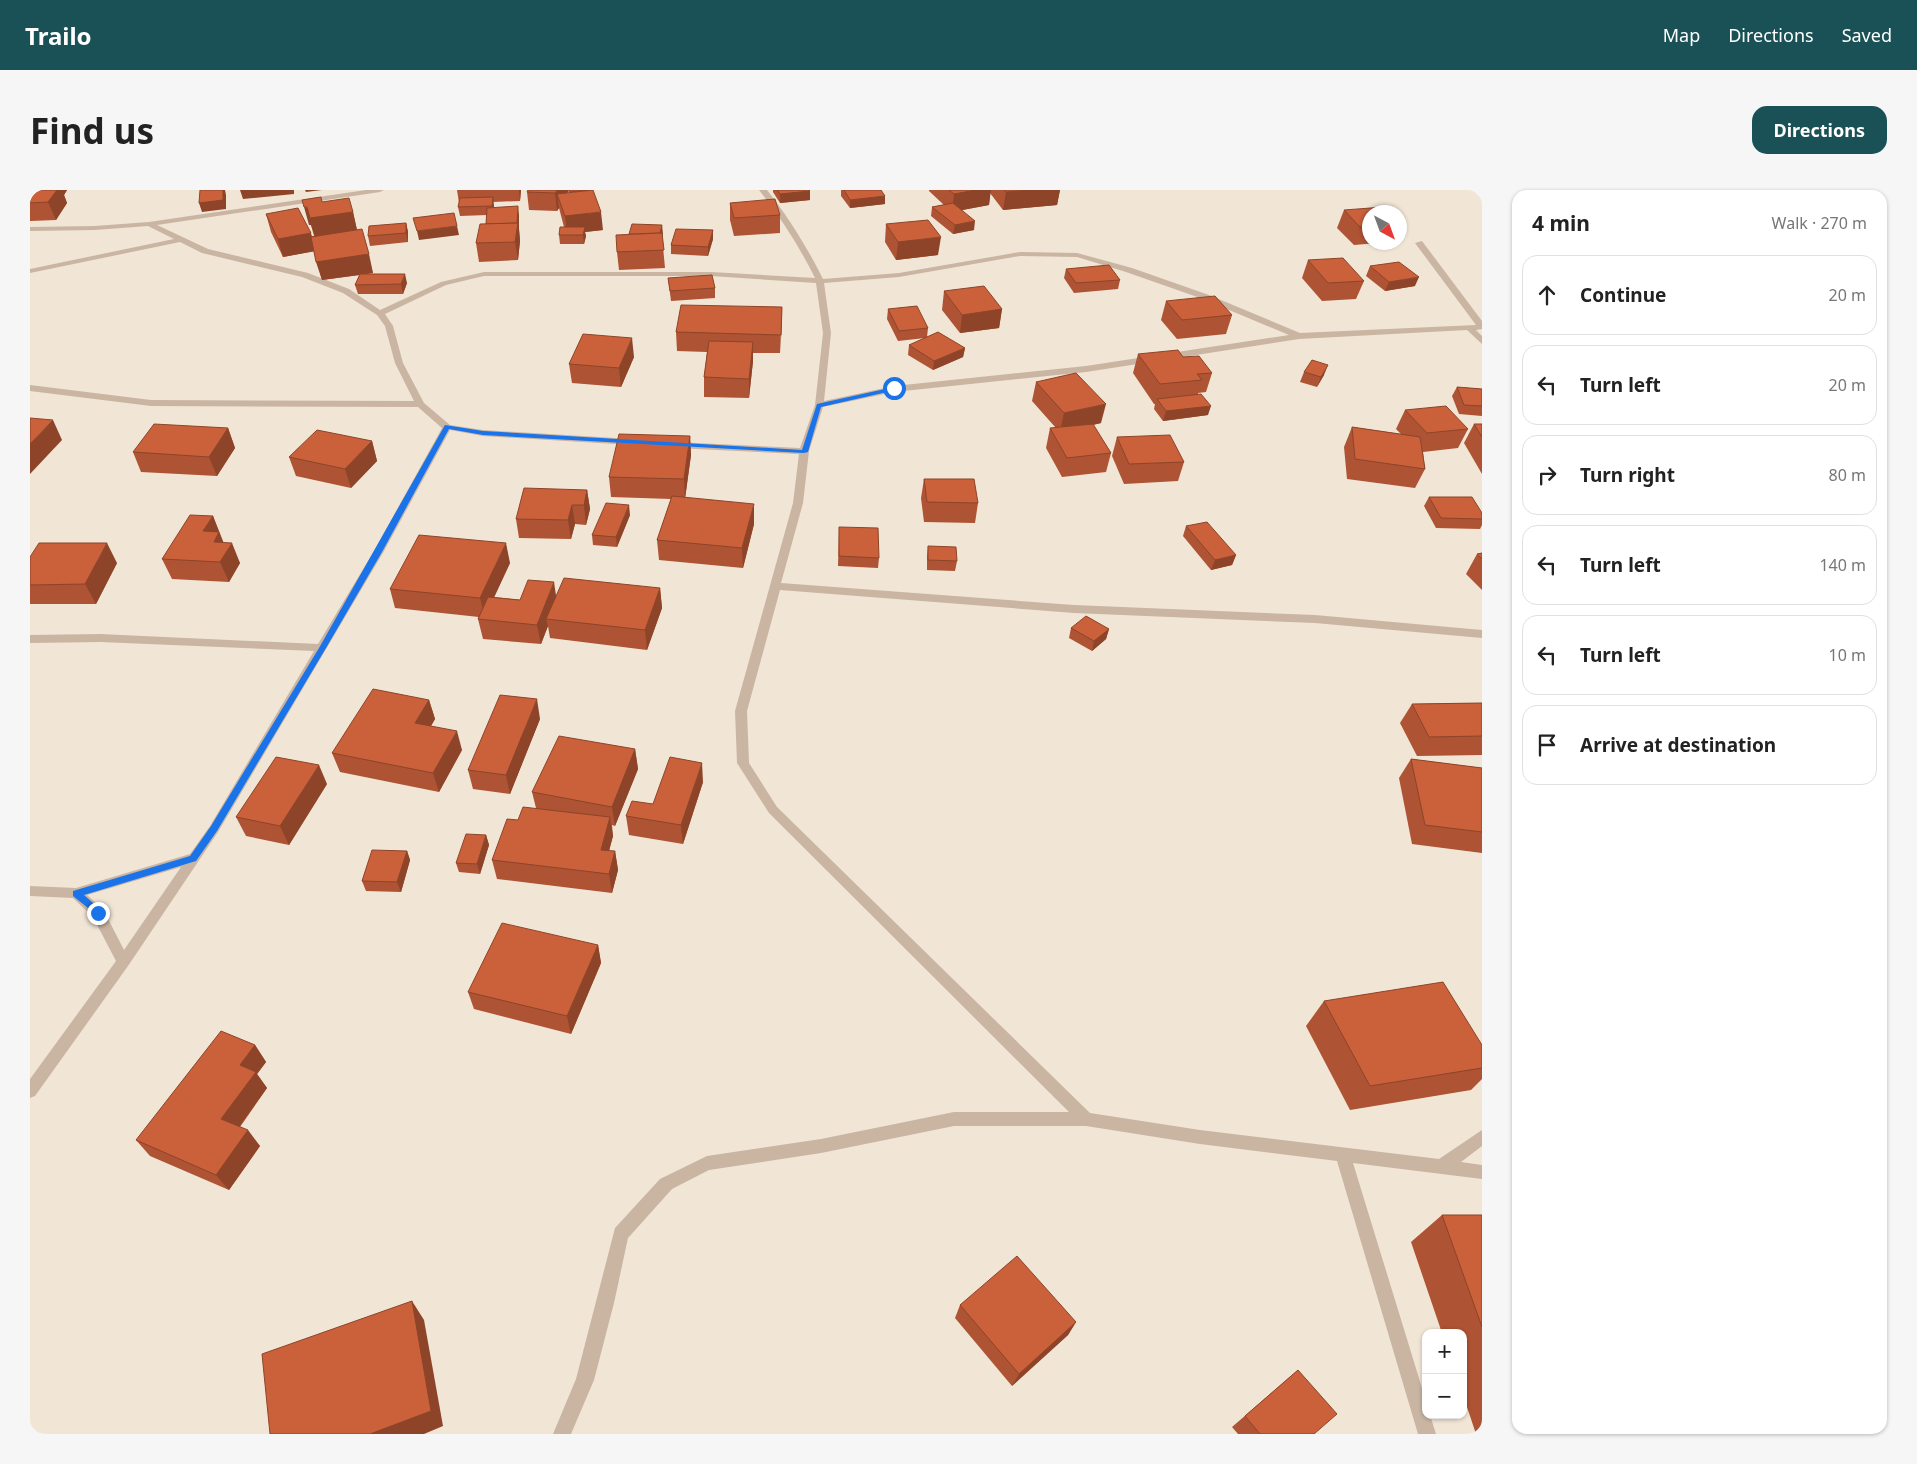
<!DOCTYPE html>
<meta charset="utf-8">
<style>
:root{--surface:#fff;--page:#f6f6f6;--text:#222;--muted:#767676;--line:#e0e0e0;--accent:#195156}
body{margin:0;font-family:"Noto Sans",sans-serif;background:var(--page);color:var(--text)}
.controls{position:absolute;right:15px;bottom:15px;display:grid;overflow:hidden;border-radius:10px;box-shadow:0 1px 4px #0004}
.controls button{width:45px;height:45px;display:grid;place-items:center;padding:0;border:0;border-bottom:1px solid var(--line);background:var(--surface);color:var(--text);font:25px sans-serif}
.compass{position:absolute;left:1332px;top:15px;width:45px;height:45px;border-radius:50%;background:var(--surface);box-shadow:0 1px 4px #0004;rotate:139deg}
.stop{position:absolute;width:15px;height:15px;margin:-11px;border:4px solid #1a73e8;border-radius:50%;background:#fff}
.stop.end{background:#1a73e8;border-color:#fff;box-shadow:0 1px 5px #0008}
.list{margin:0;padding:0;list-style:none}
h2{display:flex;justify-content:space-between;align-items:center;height:65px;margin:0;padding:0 20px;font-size:21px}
h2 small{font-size:16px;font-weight:400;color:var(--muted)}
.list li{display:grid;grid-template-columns:32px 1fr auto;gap:15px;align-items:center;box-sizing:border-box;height:80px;margin:0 10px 10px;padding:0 10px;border:1px solid var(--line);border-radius:15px}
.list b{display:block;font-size:19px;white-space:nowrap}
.list em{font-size:16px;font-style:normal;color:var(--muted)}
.icon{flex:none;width:28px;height:28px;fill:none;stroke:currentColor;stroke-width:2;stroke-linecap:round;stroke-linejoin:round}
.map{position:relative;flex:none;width:1452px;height:1244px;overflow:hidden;border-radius:15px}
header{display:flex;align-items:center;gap:30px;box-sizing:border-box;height:70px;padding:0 25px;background:var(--accent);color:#fff}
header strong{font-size:24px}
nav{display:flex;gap:28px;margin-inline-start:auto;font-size:18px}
.intro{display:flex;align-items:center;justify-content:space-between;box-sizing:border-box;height:120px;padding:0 30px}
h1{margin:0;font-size:35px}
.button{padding:12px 22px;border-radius:15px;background:var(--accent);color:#fff;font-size:18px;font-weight:700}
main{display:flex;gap:30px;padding:0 30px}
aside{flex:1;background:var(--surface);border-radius:15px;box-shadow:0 1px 4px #0004}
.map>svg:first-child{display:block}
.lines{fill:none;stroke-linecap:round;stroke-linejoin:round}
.minor{fill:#c9b5a2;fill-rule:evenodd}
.wall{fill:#ae5333}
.shaded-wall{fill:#8d4429}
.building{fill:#ca613b;stroke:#8d4429}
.route{fill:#1a73e8}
</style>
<header>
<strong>Trailo</strong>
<nav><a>Map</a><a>Directions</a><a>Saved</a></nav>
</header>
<div class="intro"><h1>Find us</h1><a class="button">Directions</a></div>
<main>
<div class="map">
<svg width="1452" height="1244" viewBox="0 0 1452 1244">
<rect width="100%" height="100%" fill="#f1e5d6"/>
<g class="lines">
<path class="minor" d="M336,0h18l-4,2 -223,33 51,24 100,24 41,16 31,21 61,-28 43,-10h227l104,6c-16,-32 -34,-60 -56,-88h8c22,28 40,57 56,89l76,-6 121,-21 57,1 55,15 77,27 91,38 176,-8 -61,-82 7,-2 60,80v8l-6,1 6,6v8l-15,-14 -168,9 -213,33 -192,20 -71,15 -14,44 -6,52 -22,80 293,22 241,10 167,15v8l-167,-15 -241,-10 -294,-23 -33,121 2,52 28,44 313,306 110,17 239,29 43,-29v16l-21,16 21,3v14l-129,-16 73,238v14h4l6,19h-18l-81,-273 -137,-17 -114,-18h-132l-133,27 -112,17 -37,19 -44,49 -14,65 -20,77 -23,54h-18l23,-55 39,-151 45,-49 47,-23 114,-17 133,-27h115l-300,-299 -32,-50 -2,-52 58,-208 6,-49 -124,-6 -5,-3 5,-3 125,6 15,-43 8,-72 -7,-50 -105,-7h-227l-38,9 -61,29 8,12 10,37 21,40 26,22 33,5 149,9 5,3 -5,3 -149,-9 -33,-6 -66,121 -166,281 -90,134 -93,130 -5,2v-19l86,-118 -23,-44 -20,-19 -43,-2v-10l46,2 114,-34 20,-28 104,-175 -214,-9 -70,1v-8l70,-1 218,10 56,-93 68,-123 -24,-21 -267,-1 -121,-15v-6l121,15 263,1 -19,-38 -10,-37 -8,-11 -34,-22 -41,-16 -100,-24 -22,-11 -150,31v-4l144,-30 -26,-13 -53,4 -65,1v-4l65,-1 54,-4zM990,66l57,1 49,15 77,27 86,36 -203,31 -192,20 -70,15 7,-68 -7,-50 75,-6zM151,677l-57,83 -21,-41 -16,-14z"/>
</g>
<g class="wall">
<path d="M0,0h37l-3,5 3,8 -11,17 -26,1z"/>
<path d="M427,0h64l-1,11 -27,1 1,5 25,8v14l1,12 -2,19 -39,2 -3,-19 10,-19 1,-9 -27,1 -2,-9 1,-4z"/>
<path d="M743,0h36l1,10 -30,3 -7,-11z"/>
<path d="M811,0h40l4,14 -35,4 -9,-12z"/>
<path d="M899,0h131l-3,15 -54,5 -13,-17 -1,12 -27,5 12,20 -21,4 -22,-18 1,-9 12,-2 -15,-14z"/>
<path d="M497,2h40l36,38 -18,2 1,4 -2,8h-24l-1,-9 5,-8 -5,-19 -2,3 -28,-1z"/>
<path d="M292,12l31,10 4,18 16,43 -9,1 43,9 -4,11h-45l-3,-9 5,-10 -38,5 -8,-29 -31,6 -12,-25 -5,-18 46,22h2l-3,-11h-2z"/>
<path d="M700,13l50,12v18l-46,3 -4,-16z"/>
<path d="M1314,20l26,2v30h19l-35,3 -17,-17z"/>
<path d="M376,33l2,9v10l-38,4 -2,-10z"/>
<path d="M856,34l52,31 -42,5 -11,-18z"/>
<path d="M633,44l-1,2 3,32 -46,2 -2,-18z"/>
<path d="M683,49l-5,17 -37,-2v-9z"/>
<path d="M1278,70l56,21 -8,18 -34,2 -20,-23z"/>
<path d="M1340,76l45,20 -30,5 -19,-15z"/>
<path d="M1036,79l54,11 -2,9 -44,4 -10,-15z"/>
<path d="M638,88l47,10v10l-44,3z"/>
<path d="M914,101l58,18 -3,19 -39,5 -18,-23z"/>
<path d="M1136,111l66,14 -6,19 -49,5 -16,-19z"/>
<path d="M752,117l-2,46h-27v8l-4,37 -45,-1v-20l3,-25 -30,-1 -1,-19z"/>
<path d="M858,119l40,19 -1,9 38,11 -2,9 -30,13 -25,-15 1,-10 16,-7 -27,3 -11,-22z"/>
<path d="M1108,164l45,3 29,16 -6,19 -8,1v1l10,21 -45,6 -9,-12 1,-5h-1l-21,-31z"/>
<path d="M604,167l-13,30 -49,-4 -3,-19z"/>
<path d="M1274,182l20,3 -7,12 -17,-5z"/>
<path d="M1006,192l65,41 -8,2 18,28 -5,19 -44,5 -16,-29 4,-20h6l-24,-27z"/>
<path d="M1427,197l25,2v27l-23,-2 -7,-18z"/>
<path d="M1375,220l63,19 -10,19 -35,4 2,17 -10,19 -68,-9 -3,-32 8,-20 49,7 -5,-5z"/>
<path d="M1444,234h8v50l-18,-31z"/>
<path d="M198,238l7,20 -18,28 -76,-4 -8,-20z"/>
<path d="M660,246l1,19 -6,43 69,26 -11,44 -84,-8 -2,-20 14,-41 -60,-2 -2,-20z"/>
<path d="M1087,247l67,25 -6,19 -54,3 -12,-28z"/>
<path d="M342,251l5,20 -26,27 -55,-12 -7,-19z"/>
<path d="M894,289l54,24 -3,20 -51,-1 -3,-24z"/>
<path d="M557,300l3,19 -4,16 -11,-1 -4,15 -52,-1 -3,-19z"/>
<path d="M1399,307l53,16v12l-2,4 -44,-1 -12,-22z"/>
<path d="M600,325l-13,32 -24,-2 -1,-10z"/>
<path d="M183,326l10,27 17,20 -11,19 -57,-3 -10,-20z"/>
<path d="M1156,336l50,29 -4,10 -21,5 -28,-34z"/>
<path d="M809,337l40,31 -1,10 -40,-2z"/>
<path d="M898,356l29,15 -2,10 -28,-1v-14z"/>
<path d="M1452,363v37l-16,-16 11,-20z"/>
<path d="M0,367l87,6 -21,41h-66z"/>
<path d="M480,373l-16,34 26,3 140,-12 2,20 -15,42 -97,-12 -2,-12 -7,18 -58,-5 -5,-20 1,-2 -84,-9 -5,-19z"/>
<path d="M1041,438l38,1 -3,10 -14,12 -23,-13z"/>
<path d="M399,510l6,19 -4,7 31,24 -23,42 -99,-20 -8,-19z"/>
<path d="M1452,513v52l-65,1 -17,-33 12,-19z"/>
<path d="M510,529l-30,75 -37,-5 -5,-19z"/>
<path d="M605,559l3,20 -23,57 -3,-1 1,11 -4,15h6l3,19 -6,23 -115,-14 -5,-19 26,-40 18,-12 -4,-16z"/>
<path d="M1381,569l71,9v85l-70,-9 -13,-66z"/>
<path d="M673,592l-20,62 -54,-9 -3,-19z"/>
<path d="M297,594l-38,61 -43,-9 -10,-19z"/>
<path d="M456,645l3,10 -9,29 -21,-2 -3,-9z"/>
<path d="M377,661l3,9 -9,32 -35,-1 -4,-10z"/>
<path d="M568,755l3,18 -30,71 -97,-25 -6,-17z"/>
<path d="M1294,811l158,44v34l-11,11 -121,20 -44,-84z"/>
<path d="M225,855l11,17 -9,12 10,14 -27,39 20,19 -31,44 -79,-34 -14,-16z"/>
<path d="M1412,1025h40v219h-6l-13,-39v-62h-21l-31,-91z"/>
<path d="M930,1115l116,17 -8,13 -56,51 -57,-68z"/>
<path d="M1268,1180l16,64h-76l-6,-7z"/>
</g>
<g class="shaded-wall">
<path d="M27,0h10l-3,5 3,8 -11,17 -8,-18z"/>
<path d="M193,0h2l1,5v14l-24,3 -3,-9z"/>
<path d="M210,0h54v4l-51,5z"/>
<path d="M275,0h17l-16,2z"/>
<path d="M489,0h2l-1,11z"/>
<path d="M527,0h12l-8,14 -4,-10 2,14 -2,3 -2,-18z"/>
<path d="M946,0h15l-2,15 -37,7 2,-18z"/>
<path d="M1001,0h29l-3,15 -54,5 3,-18z"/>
<path d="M780,1v9l-30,3v-9z"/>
<path d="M855,6v8l-35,4v-8z"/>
<path d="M463,7l1,9 -1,9 -1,-9z"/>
<path d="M488,16l1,9v14l1,12 -2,19 -3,-18z"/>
<path d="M274,17l49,5 4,18 -42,6 -4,-11h-2z"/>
<path d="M571,22l2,18 -18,2 1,4 -2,8 -1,-9 -16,-1 -2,-18z"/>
<path d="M945,31l-1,9 -21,4 2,-9z"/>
<path d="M376,33l2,9v10l-2,-9z"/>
<path d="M632,35l1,9 -5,16 -1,-10z"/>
<path d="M427,36l2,9 -40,5 -2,-9z"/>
<path d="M683,40v9l-5,17v-9z"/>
<path d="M281,43l5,18 -33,6 -5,-18z"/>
<path d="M911,47l-3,18 -42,5 2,-18z"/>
<path d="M339,64l4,19 -51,7 -6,-18z"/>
<path d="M375,84l2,9 -4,11 -2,-10z"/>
<path d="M1389,87l-4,9 -30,5 4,-9z"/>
<path d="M752,117v18l-2,28 1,-18z"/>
<path d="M972,119l-3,19 -39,5 2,-18z"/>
<path d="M602,148l2,19 -13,30 -2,-19z"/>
<path d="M723,152v19l-4,37v-19z"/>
<path d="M935,158l-2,9 -30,13 1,-9z"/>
<path d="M1298,175l-4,10 -7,12 4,-10z"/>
<path d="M1076,214l-5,19 -41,9 4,-19z"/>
<path d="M1181,216l-3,9 -45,6 3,-10z"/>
<path d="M23,230l9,20 -32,34v-30z"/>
<path d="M198,238l7,20 -18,28 -8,-19z"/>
<path d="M660,246l1,19 -6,44 -1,-20z"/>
<path d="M342,251l5,20 -26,27 -6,-19z"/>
<path d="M557,300l3,19 -4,16 -2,-20z"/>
<path d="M724,314v20l-11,44 -1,-20z"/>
<path d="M542,315l3,19 -4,15 -3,-19z"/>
<path d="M599,315l1,10 -13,32 -1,-10z"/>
<path d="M183,326l14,35 5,-8 8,20 -11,19 -9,-20 -17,-31z"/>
<path d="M77,353l10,20 -21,41 -11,-20z"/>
<path d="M476,353l4,20 -25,54 -5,-19z"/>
<path d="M1206,365l-4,10 -21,5 4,-10z"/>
<path d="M524,392l3,20 -11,17 2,7 -7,18 -4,-19z"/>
<path d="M630,398l2,20 -15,42 -2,-20z"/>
<path d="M1079,439l-3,10 -14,12 2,-10z"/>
<path d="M507,509l3,20 -30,75 -4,-19z"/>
<path d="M399,510l6,19 -14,24 -6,-20z"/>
<path d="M427,541l5,19 -23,42 -6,-19z"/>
<path d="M605,559l3,20 -23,57 -3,-19z"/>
<path d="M672,573l1,19 -20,62 -2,-19z"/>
<path d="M289,575l8,19 -38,61 -9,-19z"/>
<path d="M580,627l3,19 -9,33 -3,-19z"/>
<path d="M456,645l3,10 -9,29 -3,-10z"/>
<path d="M377,661l3,9 -9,32 -4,-10z"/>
<path d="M585,661l3,19 -6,23 -3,-19z"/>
<path d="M568,755l3,18 -30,71 -4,-18z"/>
<path d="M225,855l11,17 -9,12 10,14 -34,47 -12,-16 19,-54z"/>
<path d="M218,940l12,16 -31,44 -13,-15z"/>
<path d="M382,1111l12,19 19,106 -19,8h-54z"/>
<path d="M1046,1132l-8,13 -56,51 7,-12z"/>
</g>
<g class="building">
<path d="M0,0h27l-9,12 -18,1z"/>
<path d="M170,0h23v10l-24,3z"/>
<path d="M498,0h29l-2,3 -28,-1z"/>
<path d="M539,0h21l-21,2z"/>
<path d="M563,0l8,22 -36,4 -8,-22z"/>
<path d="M747,0h32l1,1 -30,3z"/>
<path d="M814,0h37l4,6 -35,4z"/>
<path d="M919,0h27l-22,4z"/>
<path d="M974,0h27l-25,2z"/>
<path d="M291,7l1,5 27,-4 4,14 -43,6 -3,-11h-3l-2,-7z"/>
<path d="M463,7l-1,9 -34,1 2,-9z"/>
<path d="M745,9l5,16 -46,3 -4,-15z"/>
<path d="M923,13l22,18 -20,4 -23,-18z"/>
<path d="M488,16l-1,17 -31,1 1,-16z"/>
<path d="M1354,17l6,5h-20v14l-10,1 -16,-17z"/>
<path d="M268,18l13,25 -33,6 -12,-25z"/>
<path d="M424,23l3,13 -40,5 -4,-13z"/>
<path d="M898,30l13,17 -43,5 -12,-18z"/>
<path d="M376,33v10l-38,3 1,-10z"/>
<path d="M488,33l-3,19 -39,1 4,-19z"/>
<path d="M602,34l30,1 -2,8 -31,1z"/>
<path d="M530,37h25l-2,8h-24z"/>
<path d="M332,39l7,25 -53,8 -5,-25z"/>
<path d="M646,39l37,1 -5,17 -37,-2z"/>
<path d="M632,43l2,17 -47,2 -1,-17z"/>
<path d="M1313,68l21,23 -36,2 -20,-23z"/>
<path d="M1369,72l20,15 -30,5 -19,-16z"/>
<path d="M1079,75l11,15 -44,3 -10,-14z"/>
<path d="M330,84h45l-4,10 -46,1z"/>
<path d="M682,85l3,13 -45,3 -2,-13z"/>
<path d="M954,96l18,23 -40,6 -18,-24z"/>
<path d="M1185,106l17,19 -50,5 -16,-19z"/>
<path d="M651,115l101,2 -1,28 -105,-3z"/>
<path d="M887,116l11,22 -29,3 -11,-22z"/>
<path d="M908,142l27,16 -31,13 -25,-16z"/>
<path d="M553,144l49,4 -13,30 -50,-4z"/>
<path d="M679,151l44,1 -4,37 -45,-2z"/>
<path d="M1148,160l5,7 16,-1 13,17 -15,1 5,6 -42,4 -22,-30z"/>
<path d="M1282,170l16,5 -7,12 -17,-5z"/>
<path d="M1046,183l30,31 -42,9 -28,-31z"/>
<path d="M1427,197l25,2v17l-18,-1z"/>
<path d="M1171,204l10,12 -45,5 -9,-12z"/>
<path d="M1416,216l22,23 -41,4 -22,-23z"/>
<path d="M0,228l23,2 -23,24z"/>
<path d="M124,234l74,4 -19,29 -76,-5z"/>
<path d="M1063,234l18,29 -44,5 -17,-30z"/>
<path d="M1444,234h8v13z"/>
<path d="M1322,237l68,10 5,32 -70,-10z"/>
<path d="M287,240l55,11 -27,28 -56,-12z"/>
<path d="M589,244l71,2 -6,43 -75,-2z"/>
<path d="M1140,245l14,27 -55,2 -12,-27z"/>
<path d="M894,289h50l4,24 -51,-1z"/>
<path d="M494,298l63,2 -3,15h-12l-4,15 -52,-1z"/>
<path d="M642,306l82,8 -12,44 -85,-8z"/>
<path d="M1399,307h43l10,16v6l-41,-1z"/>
<path d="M576,313l23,2 -13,32 -24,-2z"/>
<path d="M160,325l23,1 -10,15 16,1 -5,10 18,1 -12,19 -58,-3z"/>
<path d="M1177,332l29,33 -21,5 -29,-34z"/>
<path d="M809,337l39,1 1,30 -40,-2z"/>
<path d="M389,345l87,8 -26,55 -90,-9z"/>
<path d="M9,353h68l-22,41 -55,1v-28z"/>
<path d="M898,356l28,1 1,14 -29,-1z"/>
<path d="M1452,363v6l-5,-5z"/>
<path d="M534,388l96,10 -15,42 -99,-11z"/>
<path d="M498,390l26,2 -17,43 -59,-6 10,-22 32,3z"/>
<path d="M1056,426l23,13 -15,12 -23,-13z"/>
<path d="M343,499l56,11 -14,23 42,8 -24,42 -101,-20z"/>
<path d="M470,505l37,4 -31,76 -38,-5z"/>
<path d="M1452,513v33l-53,1 -17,-33z"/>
<path d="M529,546l76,13 -23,58 -80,-15z"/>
<path d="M246,567l43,8 -39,61 -44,-9z"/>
<path d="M640,567l32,6 -21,62 -55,-9 6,-15 21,3z"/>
<path d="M1381,569l71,9v64l-57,-7z"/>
<path d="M493,617l87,10 -9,33 14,1 -6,23 -117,-14 15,-41 11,1z"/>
<path d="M436,644l20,1 -9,29 -21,-1z"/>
<path d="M342,660l35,1 -10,31 -35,-1z"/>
<path d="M472,733l96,22 -31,71 -99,-24z"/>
<path d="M1413,792l39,63v23l-112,18 -46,-85z"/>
<path d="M191,841l34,14 -15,20 16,7 -35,47 27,11 -32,45 -80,-35z"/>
<path d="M1412,1025h40v112z"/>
<path d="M987,1066l59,66 -57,52 -59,-69z"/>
<path d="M382,1111l19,110 -61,23h-100l-8,-80z"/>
<path d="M1268,1180l39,44 -23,20h-54l-15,-18z"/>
</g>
<path class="route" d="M864,197l2,3 -75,17 -13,45 -4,1 -321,-18 -34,-6 -67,123 -56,96 -109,183 -21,30 -112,34 17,15 1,3 -4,3 -25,-20v-5l117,-35 21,-30 108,-178 126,-223 38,6 319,19 15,-46z"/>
</svg>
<div class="controls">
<button>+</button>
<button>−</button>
</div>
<svg class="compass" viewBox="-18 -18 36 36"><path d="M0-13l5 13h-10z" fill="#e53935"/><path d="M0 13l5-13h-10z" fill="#767676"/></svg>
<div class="stop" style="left:864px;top:198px"></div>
<div class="stop end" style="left:68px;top:723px"></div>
</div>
<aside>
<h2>4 min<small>Walk · 270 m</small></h2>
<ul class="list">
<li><svg class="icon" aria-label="ahead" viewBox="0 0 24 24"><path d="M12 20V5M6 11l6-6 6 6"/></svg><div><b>Continue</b></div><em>20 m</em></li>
<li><svg class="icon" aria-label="left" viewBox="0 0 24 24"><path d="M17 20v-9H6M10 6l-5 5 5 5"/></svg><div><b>Turn left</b></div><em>20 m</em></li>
<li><svg class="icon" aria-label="right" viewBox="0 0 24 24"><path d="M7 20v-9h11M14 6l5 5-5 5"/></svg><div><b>Turn right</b></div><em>80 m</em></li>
<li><svg class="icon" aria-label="left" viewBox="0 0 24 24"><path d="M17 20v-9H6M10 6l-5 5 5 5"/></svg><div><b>Turn left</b></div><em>140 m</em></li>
<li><svg class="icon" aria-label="left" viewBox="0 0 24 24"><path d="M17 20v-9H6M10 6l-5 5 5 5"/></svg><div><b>Turn left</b></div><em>10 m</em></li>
<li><svg class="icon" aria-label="arrive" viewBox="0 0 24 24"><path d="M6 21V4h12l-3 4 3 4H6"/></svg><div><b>Arrive at destination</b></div></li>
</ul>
</aside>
</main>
